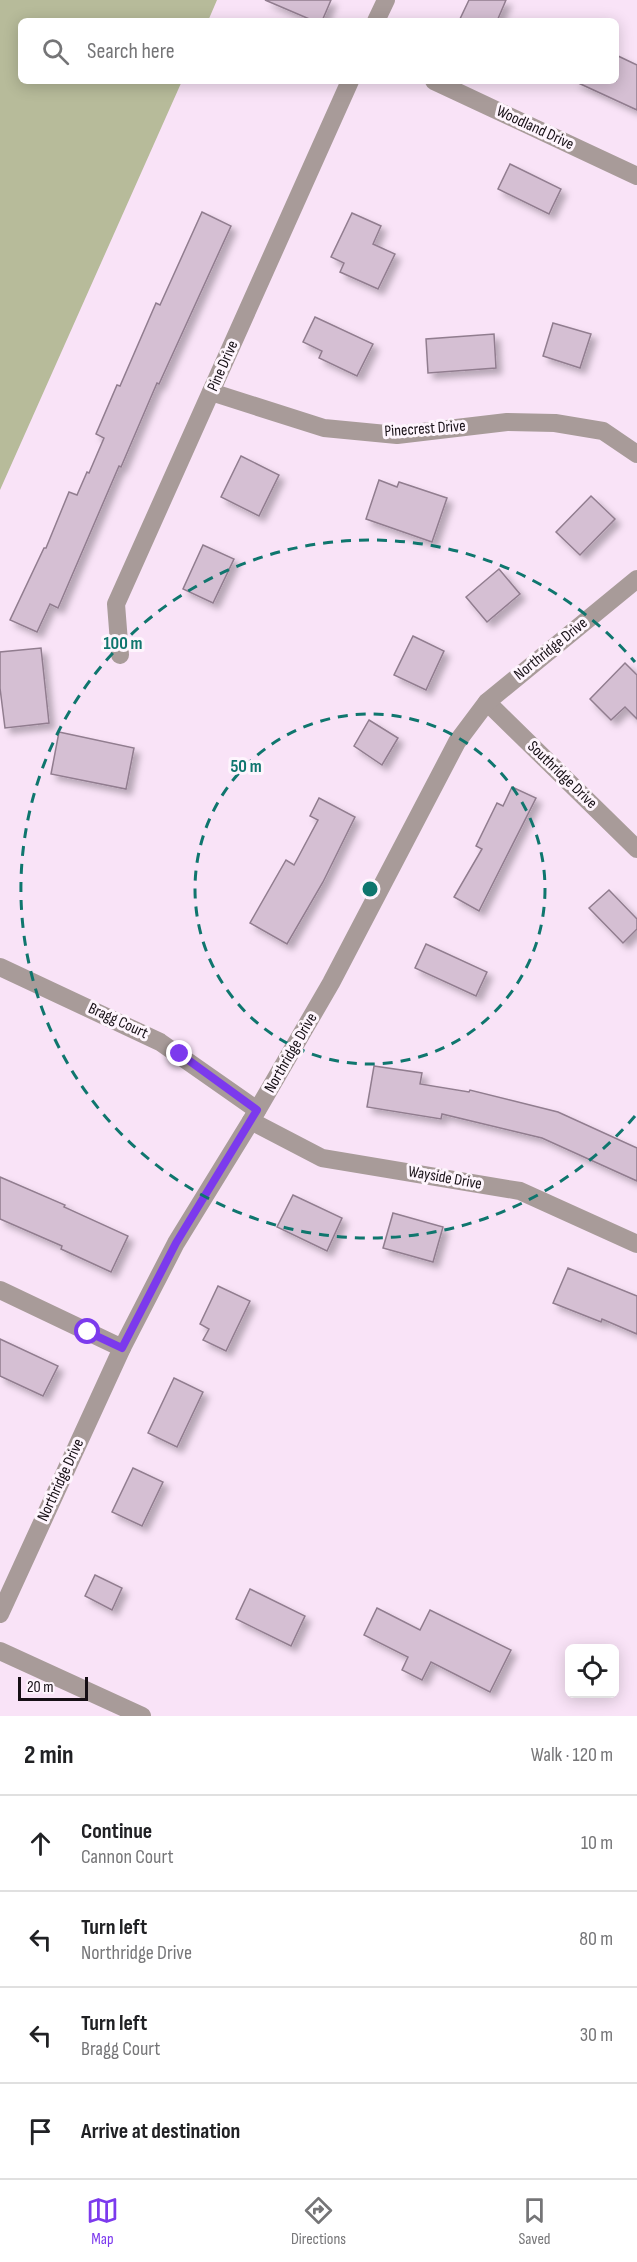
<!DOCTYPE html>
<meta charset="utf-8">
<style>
:root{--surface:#fff;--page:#f6f6f6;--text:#202124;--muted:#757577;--line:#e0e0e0;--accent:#7c3aed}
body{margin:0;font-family:"Sofia Sans Condensed",sans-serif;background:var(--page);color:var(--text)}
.controls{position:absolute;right:18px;bottom:18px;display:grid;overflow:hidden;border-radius:9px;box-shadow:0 3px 15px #0003}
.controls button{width:54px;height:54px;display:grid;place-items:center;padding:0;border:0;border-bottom:2px solid var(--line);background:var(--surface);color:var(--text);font:30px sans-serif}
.scale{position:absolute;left:18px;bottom:15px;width:70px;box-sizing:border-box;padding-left:6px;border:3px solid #160f15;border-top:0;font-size:16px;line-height:21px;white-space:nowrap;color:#160f15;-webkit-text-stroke:4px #fef5fd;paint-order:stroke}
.stop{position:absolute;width:18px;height:18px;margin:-14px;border:4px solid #7c3aed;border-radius:50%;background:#fff}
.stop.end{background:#7c3aed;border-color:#fff;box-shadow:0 2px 6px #0008}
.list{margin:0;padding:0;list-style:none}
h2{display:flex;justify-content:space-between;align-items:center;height:78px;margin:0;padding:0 24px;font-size:26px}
h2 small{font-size:20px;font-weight:400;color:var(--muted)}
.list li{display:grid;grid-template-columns:39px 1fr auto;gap:18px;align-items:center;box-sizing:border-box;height:96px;padding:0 24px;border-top:2px solid var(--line)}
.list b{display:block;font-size:22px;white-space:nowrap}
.list p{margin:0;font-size:20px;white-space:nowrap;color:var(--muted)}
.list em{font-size:20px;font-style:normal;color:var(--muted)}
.icon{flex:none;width:33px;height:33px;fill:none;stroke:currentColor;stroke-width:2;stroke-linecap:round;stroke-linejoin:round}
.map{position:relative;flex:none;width:637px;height:1716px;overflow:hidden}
.search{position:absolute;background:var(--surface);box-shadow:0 3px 15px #0003;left:18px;right:18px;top:18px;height:66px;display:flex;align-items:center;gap:15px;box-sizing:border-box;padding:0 21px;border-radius:9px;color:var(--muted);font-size:22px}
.sheet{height:462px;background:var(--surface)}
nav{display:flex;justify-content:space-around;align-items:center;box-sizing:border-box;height:84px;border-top:2px solid var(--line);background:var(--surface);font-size:16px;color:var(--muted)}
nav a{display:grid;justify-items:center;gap:3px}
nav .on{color:var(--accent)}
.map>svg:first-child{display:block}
.green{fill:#b7bb9a}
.building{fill:#d5bfd3;stroke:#917d8f;stroke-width:1.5;filter:url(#shadow)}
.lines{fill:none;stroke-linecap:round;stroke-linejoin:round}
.minor{stroke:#a89b99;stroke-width:18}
.route{stroke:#7c3aed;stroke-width:8}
.ring{fill:none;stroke:#0f766e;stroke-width:3;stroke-dasharray:10 8}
.labels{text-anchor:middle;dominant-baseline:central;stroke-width:6;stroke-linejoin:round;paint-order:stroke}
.street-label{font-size:16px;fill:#160f15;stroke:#fef5fd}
.centre{fill:#0f766e;stroke:#fef5fd;stroke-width:3}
.ring-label{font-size:18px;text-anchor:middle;font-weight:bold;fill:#0f766e;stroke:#fef5fd;stroke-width:6;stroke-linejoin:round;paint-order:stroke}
</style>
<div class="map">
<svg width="637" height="1716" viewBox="0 0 637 1716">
<defs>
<filter id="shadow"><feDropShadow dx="5.5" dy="5.5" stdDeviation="3" flood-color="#0004"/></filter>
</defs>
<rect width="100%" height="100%" fill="#f9e3f7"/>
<path class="green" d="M0,0h217l-9,21h-187v60h161l-182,409z"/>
<g class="building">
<path d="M265,0h66l-9,21h-8z"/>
<path d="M469,0h37l-9,21h-38z"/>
<path d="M616,55l21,10v45l-63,-29h42z"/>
<path d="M510,164l51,25 -12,25 -51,-25z"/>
<path d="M202,212l29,14 -72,158 -2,-1 -36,84 -2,-1 -61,142 -8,-4 -13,28 -27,-12 34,-72h2l23,-56 8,3 10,-23 2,1 15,-35 -8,-4 21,-49 3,1 36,-83 4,2z"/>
<path d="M352,213l29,13 -8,18 22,10 -17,35 -38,-17 4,-9 -13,-6z"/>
<path d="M315,317l58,27 -16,32 -38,-18 3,-7 -19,-9z"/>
<path d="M553,323l38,11 -11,34 -37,-12z"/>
<path d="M494,334l2,34 -68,5 -2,-34z"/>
<path d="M241,456l38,19 -20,41 -38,-19z"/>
<path d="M379,480l18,7 2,-5 48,16 -15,44 -66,-23z"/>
<path d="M591,496l24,23 -35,36 -24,-23z"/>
<path d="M203,545l31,14 -21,44 -30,-14z"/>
<path d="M499,569l21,25 -33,28 -21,-25z"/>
<path d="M413,636l31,15 -18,39 -32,-15z"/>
<path d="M41,648l8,75 -44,5 -5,-40v-36z"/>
<path d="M625,663l12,12v44l-12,-12 -14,13 -21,-21z"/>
<path d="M369,720l29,18 -16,27 -28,-19z"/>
<path d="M59,732l75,16 -8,41 -75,-15z"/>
<path d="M512,787l24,11 -57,113 -25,-14 28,-48 -6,-3 21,-43 6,3z"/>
<path d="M319,798l36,19 -32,65 -36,62 -37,-21 36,-63 8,5 24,-45 -8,-4z"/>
<path d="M609,890l28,29v10l-14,14 -34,-35z"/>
<path d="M426,944l61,28 -11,24 -61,-28z"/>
<path d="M374,1066l48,7 -2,11 49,8 1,-2 88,22 79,36v33l-95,-43 -100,-24 -1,5 -74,-12z"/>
<path d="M0,1177l65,28 -1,2 64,29 -17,36 -50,-23 1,-3 -62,-27z"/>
<path d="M293,1195l49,23 -15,33 -50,-24z"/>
<path d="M393,1213l50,14 -10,35 -50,-14z"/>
<path d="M568,1268l69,28v38l-35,-15 -1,3 -48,-19z"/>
<path d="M218,1286l32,15 -24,50 -23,-11 6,-11 -9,-5z"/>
<path d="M0,1339l58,27 -15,30 -43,-20z"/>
<path d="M174,1378l29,14 -26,55 -29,-14z"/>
<path d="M133,1468l30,14 -21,44 -30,-14z"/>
<path d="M95,1575l27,13 -10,22 -27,-14z"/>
<path d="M250,1589l55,27 -14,30 -55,-27z"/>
<path d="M377,1608l43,22 10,-20 81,40 -21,42 -59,-30 -9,18 -20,-10 6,-13 -44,-22z"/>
</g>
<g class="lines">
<g class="minor">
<path d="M376,21l10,-21"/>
<path d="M434,81l203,95"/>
<path d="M211,392l113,36 73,7 110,-13 48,1 48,8 34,23"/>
<path d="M120,655l-4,-51 234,-523"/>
<path d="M487,702l150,147"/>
<path d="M0,967l160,75 97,68"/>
<path d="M251,1121l71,37 198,33 117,53"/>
<path d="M0,1290l122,58"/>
<path d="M0,1614l122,-266 54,-105 75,-122 80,-138 126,-241 30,-40 150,-123"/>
<path d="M0,1651l142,65"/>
</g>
</g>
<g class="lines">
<path class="route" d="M88,1332l34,16 54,-105 81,-133 -77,-56"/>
</g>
<g class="ring">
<circle cx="370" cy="889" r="175"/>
<path d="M635 1116A349 349 0 1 1 635 662"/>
</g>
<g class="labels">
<g class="street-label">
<text transform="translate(535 128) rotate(25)">Woodland Drive</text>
<text transform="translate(223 366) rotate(-66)">Pine Drive</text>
<text transform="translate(425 429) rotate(-4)">Pinecrest Drive</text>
<text transform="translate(551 649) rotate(-39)">Northridge Drive</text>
<text transform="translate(562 775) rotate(44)">Southridge Drive</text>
<text transform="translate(118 1021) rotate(25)">Bragg Court</text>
<text transform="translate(291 1053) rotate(-60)">Northridge Drive</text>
<text transform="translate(445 1178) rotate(10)">Wayside Drive</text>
<text transform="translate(61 1480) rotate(-65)">Northridge Drive</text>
</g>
</g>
<circle cx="370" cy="889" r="9" class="centre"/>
<g class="ring-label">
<text x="123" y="649">100 m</text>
<text x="246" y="772">50 m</text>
</g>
</svg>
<div class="controls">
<button><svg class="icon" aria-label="locate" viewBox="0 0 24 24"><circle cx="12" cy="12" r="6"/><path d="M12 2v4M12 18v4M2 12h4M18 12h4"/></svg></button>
</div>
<div class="scale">20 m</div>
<div class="stop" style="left:88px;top:1332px"></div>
<div class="stop end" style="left:180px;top:1054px"></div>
<div class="search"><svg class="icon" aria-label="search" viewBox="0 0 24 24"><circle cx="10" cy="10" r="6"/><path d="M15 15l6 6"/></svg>Search here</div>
</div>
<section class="sheet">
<h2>2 min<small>Walk · 120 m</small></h2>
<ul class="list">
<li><svg class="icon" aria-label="ahead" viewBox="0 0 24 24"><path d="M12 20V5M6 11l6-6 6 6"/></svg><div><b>Continue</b><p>Cannon Court</p></div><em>10 m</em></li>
<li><svg class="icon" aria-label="left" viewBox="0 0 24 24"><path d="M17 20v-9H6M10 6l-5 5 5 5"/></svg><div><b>Turn left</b><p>Northridge Drive</p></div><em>80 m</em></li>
<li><svg class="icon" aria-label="left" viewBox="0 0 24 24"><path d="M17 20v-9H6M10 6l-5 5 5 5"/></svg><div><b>Turn left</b><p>Bragg Court</p></div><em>30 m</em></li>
<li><svg class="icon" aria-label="arrive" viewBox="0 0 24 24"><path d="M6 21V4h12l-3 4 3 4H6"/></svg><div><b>Arrive at destination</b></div></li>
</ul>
</section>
<nav>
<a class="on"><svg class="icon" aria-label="map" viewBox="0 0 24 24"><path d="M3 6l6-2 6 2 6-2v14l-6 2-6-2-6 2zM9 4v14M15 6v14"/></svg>Map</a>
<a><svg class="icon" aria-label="directions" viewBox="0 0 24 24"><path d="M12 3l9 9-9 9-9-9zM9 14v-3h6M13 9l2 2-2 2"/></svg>Directions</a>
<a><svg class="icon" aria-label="saved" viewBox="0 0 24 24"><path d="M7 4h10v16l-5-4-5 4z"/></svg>Saved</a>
</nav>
